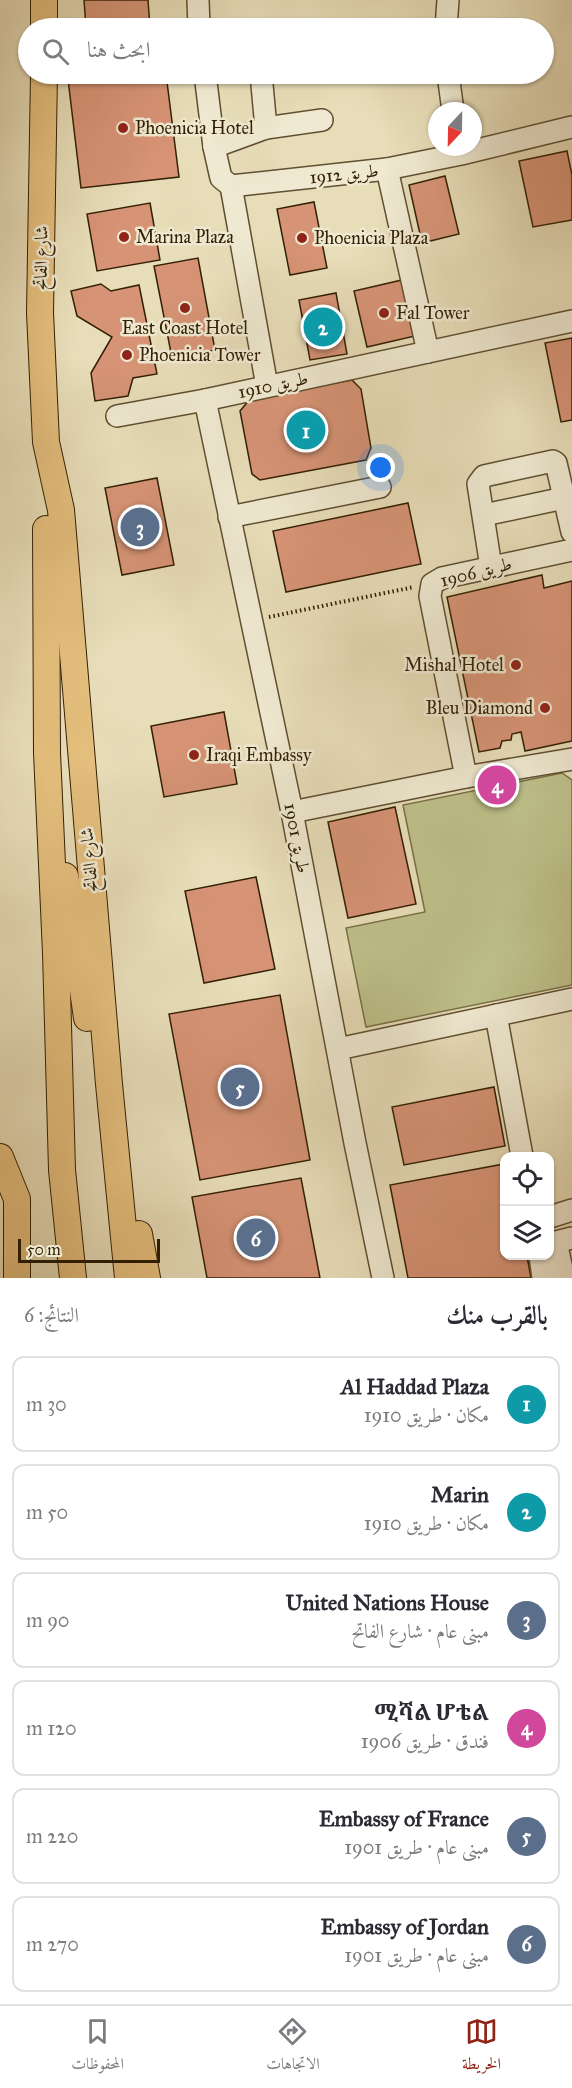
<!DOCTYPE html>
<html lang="ar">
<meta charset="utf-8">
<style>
:root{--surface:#fff;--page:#f2f2f3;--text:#2b2b33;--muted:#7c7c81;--line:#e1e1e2;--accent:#8f2418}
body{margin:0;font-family:"IM FELL Great Primer",Amiri,"Noto Serif Ethiopic",serif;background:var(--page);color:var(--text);direction:rtl}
.controls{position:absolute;right:18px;bottom:18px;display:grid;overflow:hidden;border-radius:12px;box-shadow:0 2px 4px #0004}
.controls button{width:54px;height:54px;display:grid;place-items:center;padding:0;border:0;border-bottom:2px solid var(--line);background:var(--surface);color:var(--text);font:30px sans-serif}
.compass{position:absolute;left:428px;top:102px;width:54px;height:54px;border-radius:50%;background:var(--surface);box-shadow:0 2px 4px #0004;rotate:202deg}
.scale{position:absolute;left:18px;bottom:15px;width:142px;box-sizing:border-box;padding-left:6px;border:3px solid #332004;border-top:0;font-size:16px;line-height:21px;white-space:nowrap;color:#332004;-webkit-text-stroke:4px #efe9d1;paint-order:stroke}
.you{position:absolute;left:381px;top:468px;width:21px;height:21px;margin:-15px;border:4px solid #fff;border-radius:50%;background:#1a73e8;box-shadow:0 0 0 9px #1a73e833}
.badge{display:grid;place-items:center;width:39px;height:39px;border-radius:50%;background:var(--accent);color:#fff;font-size:20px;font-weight:700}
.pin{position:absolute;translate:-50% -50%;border:3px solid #fff;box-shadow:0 2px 6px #0006}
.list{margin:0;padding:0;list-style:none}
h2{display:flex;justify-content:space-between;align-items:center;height:78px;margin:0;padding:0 24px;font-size:26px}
h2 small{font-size:20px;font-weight:400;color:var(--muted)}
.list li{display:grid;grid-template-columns:39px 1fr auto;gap:18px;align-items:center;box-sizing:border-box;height:96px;margin:0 12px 12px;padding:0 12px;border:2px solid var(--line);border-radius:12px}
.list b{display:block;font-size:22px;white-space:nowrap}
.list p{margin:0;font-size:20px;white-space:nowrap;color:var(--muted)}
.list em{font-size:20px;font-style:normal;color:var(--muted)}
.icon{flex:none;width:33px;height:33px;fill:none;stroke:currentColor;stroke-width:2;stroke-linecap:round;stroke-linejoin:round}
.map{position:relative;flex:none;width:572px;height:1278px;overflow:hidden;direction:ltr}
.search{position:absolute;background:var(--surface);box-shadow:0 2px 4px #0004;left:18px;right:18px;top:18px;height:66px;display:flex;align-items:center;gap:15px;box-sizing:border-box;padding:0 21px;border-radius:33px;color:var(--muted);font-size:22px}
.sheet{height:726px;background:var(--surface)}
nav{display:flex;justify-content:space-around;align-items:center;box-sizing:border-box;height:84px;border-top:2px solid var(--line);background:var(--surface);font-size:16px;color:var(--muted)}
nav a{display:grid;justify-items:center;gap:3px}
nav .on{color:var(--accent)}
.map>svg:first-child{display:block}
.green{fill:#bdbf89;stroke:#787046;stroke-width:1.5}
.building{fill:#d69375;stroke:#332004;stroke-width:1.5}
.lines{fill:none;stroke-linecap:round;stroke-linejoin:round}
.minor-casing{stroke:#604f31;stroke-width:24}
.major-casing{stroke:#332004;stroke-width:28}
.path{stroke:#332004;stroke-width:4;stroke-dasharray:1.5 3;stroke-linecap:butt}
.minor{stroke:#efe9d1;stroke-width:21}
.major{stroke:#e4be7c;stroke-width:26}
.poi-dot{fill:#8f2418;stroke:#efe9d1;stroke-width:2}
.labels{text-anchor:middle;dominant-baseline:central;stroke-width:5;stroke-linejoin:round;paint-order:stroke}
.poi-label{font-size:18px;fill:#332004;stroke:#efe9d1;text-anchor:start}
.street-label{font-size:18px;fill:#332004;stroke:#efe9d1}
</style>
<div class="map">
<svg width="572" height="1278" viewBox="0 0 572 1278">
<rect width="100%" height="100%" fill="#e7ddb8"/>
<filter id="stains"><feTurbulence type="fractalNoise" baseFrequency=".00333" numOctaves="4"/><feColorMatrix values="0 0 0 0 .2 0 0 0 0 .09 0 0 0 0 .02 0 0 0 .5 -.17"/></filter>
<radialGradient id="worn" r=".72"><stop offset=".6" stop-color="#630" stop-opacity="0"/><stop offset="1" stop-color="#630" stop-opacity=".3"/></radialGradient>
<path class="green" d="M562,773l10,7v205l-206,42 -20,-99 79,-16 -22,-107z"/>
<g class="building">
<path d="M84,0h64l2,28h-64z"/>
<path d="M118,74h48l13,103 -98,11 -13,-109z"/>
<path d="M567,151l5,24v45l-39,7 -14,-66z"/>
<path d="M445,176l14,58 -37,9 -13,-58z"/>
<path d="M314,202l13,66 -37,7 -13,-66z"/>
<path d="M150,203l10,57 -63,11 -10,-57z"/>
<path d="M198,258l17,92 -43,8 -18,-92z"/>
<path d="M402,280l13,56 -48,11 -13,-56z"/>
<path d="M101,284l10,7 28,-6 18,89 -24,4 -5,18 -33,5 -4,-28 21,-36 -35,-21 -6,-25z"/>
<path d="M336,293l11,61 -37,6 -11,-60z"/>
<path d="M572,338v82l-11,2 -16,-79z"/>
<path d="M352,380l9,9 10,59 -5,12 -106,20 -8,-6 -12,-63 10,-12z"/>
<path d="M157,478l17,87 -52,10 -17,-87z"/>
<path d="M408,503l13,61 -135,28 -13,-61z"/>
<path d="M542,575l2,13 28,-7v160l-47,10 -4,-19 -9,2 -1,6 -9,1 -2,7 -21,4 -32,-155z"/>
<path d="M224,712l13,72 -73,13 -13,-71z"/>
<path d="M395,807l21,97 -68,14 -20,-96z"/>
<path d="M256,877l19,92 -71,14 -19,-92z"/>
<path d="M280,995l30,165 -110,20 -31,-166z"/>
<path d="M494,1087l11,59 -101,19 -12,-58z"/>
<path d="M504,1164v92h23l4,22h-123l-18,-93z"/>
<path d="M301,1178l19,100h-113l-15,-81z"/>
</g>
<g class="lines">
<g class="minor-casing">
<g id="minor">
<path d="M198,0l1,28"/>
<path d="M446,28l2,-28"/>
<path d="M205,74l9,73 7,31 10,8 156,-17 74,-15 111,-27"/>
<path d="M448,74l5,37"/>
<path d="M266,128l56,-8"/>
<path d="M214,147l52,-19 -5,-54"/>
<path d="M387,169l41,183"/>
<path d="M231,186l36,200"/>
<path d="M205,400l87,412 63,331 28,135"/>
<path d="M117,416l88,-16 367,-79"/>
<path d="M484,515l80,-17"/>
<path d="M229,517l151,-30"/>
<path d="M491,567l-13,-83 6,-8 69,-15 3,2 16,69"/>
<path d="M466,777l-36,-181 2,-12 10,-6 130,-28"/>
<path d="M292,812l174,-35 106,-18"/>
<path d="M496,1015l26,141"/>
<path d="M338,1049l234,-50"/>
<path d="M550,1217l22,-7"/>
<path d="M540,1256l3,22"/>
<path d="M564,1278l-8,-36 16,-4"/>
</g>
</g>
<g class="major-casing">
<g id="major">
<path d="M44,28v-28"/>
<path d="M44,74l-4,239 6,129 15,68 48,574 19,194"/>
<path d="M46,529l1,224 9,200 6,217 11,108"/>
<path d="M65,876l7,37 15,105"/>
<path d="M0,1157l17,42v79"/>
<path d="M139,1234l8,44"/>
</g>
</g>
<path class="path" d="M269,617l145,-30"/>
<use href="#minor" class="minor"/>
<use href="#major" class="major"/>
</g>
<g class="poi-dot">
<circle cx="123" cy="128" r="6"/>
<circle cx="124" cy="237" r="6"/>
<circle cx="302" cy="238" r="6"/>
<circle cx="185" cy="308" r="6"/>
<circle cx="384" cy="313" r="6"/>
<circle cx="127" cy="355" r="6"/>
<circle cx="516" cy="665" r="6"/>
<circle cx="545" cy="708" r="6"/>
<circle cx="194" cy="755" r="6"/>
</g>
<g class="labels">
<g class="poi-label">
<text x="135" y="128">Phoenicia Hotel</text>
<text x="136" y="237">Marina Plaza</text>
<text x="314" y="238">Phoenicia Plaza</text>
<text x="396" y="313">Fal Tower</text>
<text x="185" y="328" text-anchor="middle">East Coast Hotel</text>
<text x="139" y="355">Phoenicia Tower</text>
<text x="504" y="665" text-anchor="end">Mishal Hotel</text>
<text x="533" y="708" text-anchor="end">Bleu Diamond</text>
<text x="206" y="755">Iraqi Embassy</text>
</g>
<g class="street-label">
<text transform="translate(344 174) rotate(-6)">طريق 1912</text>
<text transform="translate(41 258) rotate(-89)">شارع الفاتح</text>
<text transform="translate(273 385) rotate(-12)">طريق 1910</text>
<text transform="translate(476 572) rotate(-14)">طريق 1906</text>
<text transform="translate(297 838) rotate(79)">طريق 1901</text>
<text transform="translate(89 860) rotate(-95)">شارع الفاتح</text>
</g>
</g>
<rect width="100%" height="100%" filter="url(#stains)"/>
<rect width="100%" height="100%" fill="url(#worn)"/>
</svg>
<div class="controls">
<button><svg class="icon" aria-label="locate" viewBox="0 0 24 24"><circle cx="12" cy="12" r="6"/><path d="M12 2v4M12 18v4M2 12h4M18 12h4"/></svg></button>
<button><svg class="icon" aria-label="layers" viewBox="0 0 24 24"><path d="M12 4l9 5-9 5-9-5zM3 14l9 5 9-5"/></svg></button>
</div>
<svg class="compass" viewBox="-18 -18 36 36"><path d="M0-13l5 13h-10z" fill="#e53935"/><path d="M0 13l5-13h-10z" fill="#7c7c81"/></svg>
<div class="scale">50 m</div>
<div class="you"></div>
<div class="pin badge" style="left:306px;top:430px;background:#0f9aa8">1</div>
<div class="pin badge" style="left:323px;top:327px;background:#0f9aa8">2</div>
<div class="pin badge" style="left:140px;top:527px;background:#5c6f8a">3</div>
<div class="pin badge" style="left:497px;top:785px;background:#d1479c">4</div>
<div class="pin badge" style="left:240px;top:1087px;background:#5c6f8a">5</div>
<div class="pin badge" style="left:256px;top:1238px;background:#5c6f8a">6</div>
<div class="search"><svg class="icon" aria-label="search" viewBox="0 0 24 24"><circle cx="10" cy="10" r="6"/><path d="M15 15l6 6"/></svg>ابحث هنا</div>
</div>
<section class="sheet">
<h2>بالقرب منك<small>النتائج: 6</small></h2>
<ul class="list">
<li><span class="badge" style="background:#0f9aa8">1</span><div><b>Al Haddad Plaza</b><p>مكان · طريق 1910</p></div><em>30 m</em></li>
<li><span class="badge" style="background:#0f9aa8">2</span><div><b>Marin</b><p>مكان · طريق 1910</p></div><em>50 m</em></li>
<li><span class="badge" style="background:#5c6f8a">3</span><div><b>United Nations House</b><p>مبنى عام · شارع الفاتح</p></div><em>90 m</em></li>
<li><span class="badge" style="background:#d1479c">4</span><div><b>ሚሻል ሆቴል</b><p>فندق · طريق 1906</p></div><em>120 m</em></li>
<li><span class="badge" style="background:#5c6f8a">5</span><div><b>Embassy of France</b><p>مبنى عام · طريق 1901</p></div><em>220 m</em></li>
<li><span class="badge" style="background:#5c6f8a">6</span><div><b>Embassy of Jordan</b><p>مبنى عام · طريق 1901</p></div><em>270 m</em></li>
</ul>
</section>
<nav>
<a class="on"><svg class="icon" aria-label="map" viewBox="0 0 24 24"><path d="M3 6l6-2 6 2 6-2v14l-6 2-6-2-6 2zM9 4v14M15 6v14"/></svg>الخريطة</a>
<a><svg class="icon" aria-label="directions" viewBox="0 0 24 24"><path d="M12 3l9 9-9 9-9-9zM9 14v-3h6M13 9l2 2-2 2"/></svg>الاتجاهات</a>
<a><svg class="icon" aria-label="saved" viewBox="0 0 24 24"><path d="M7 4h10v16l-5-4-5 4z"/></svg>المحفوظات</a>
</nav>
